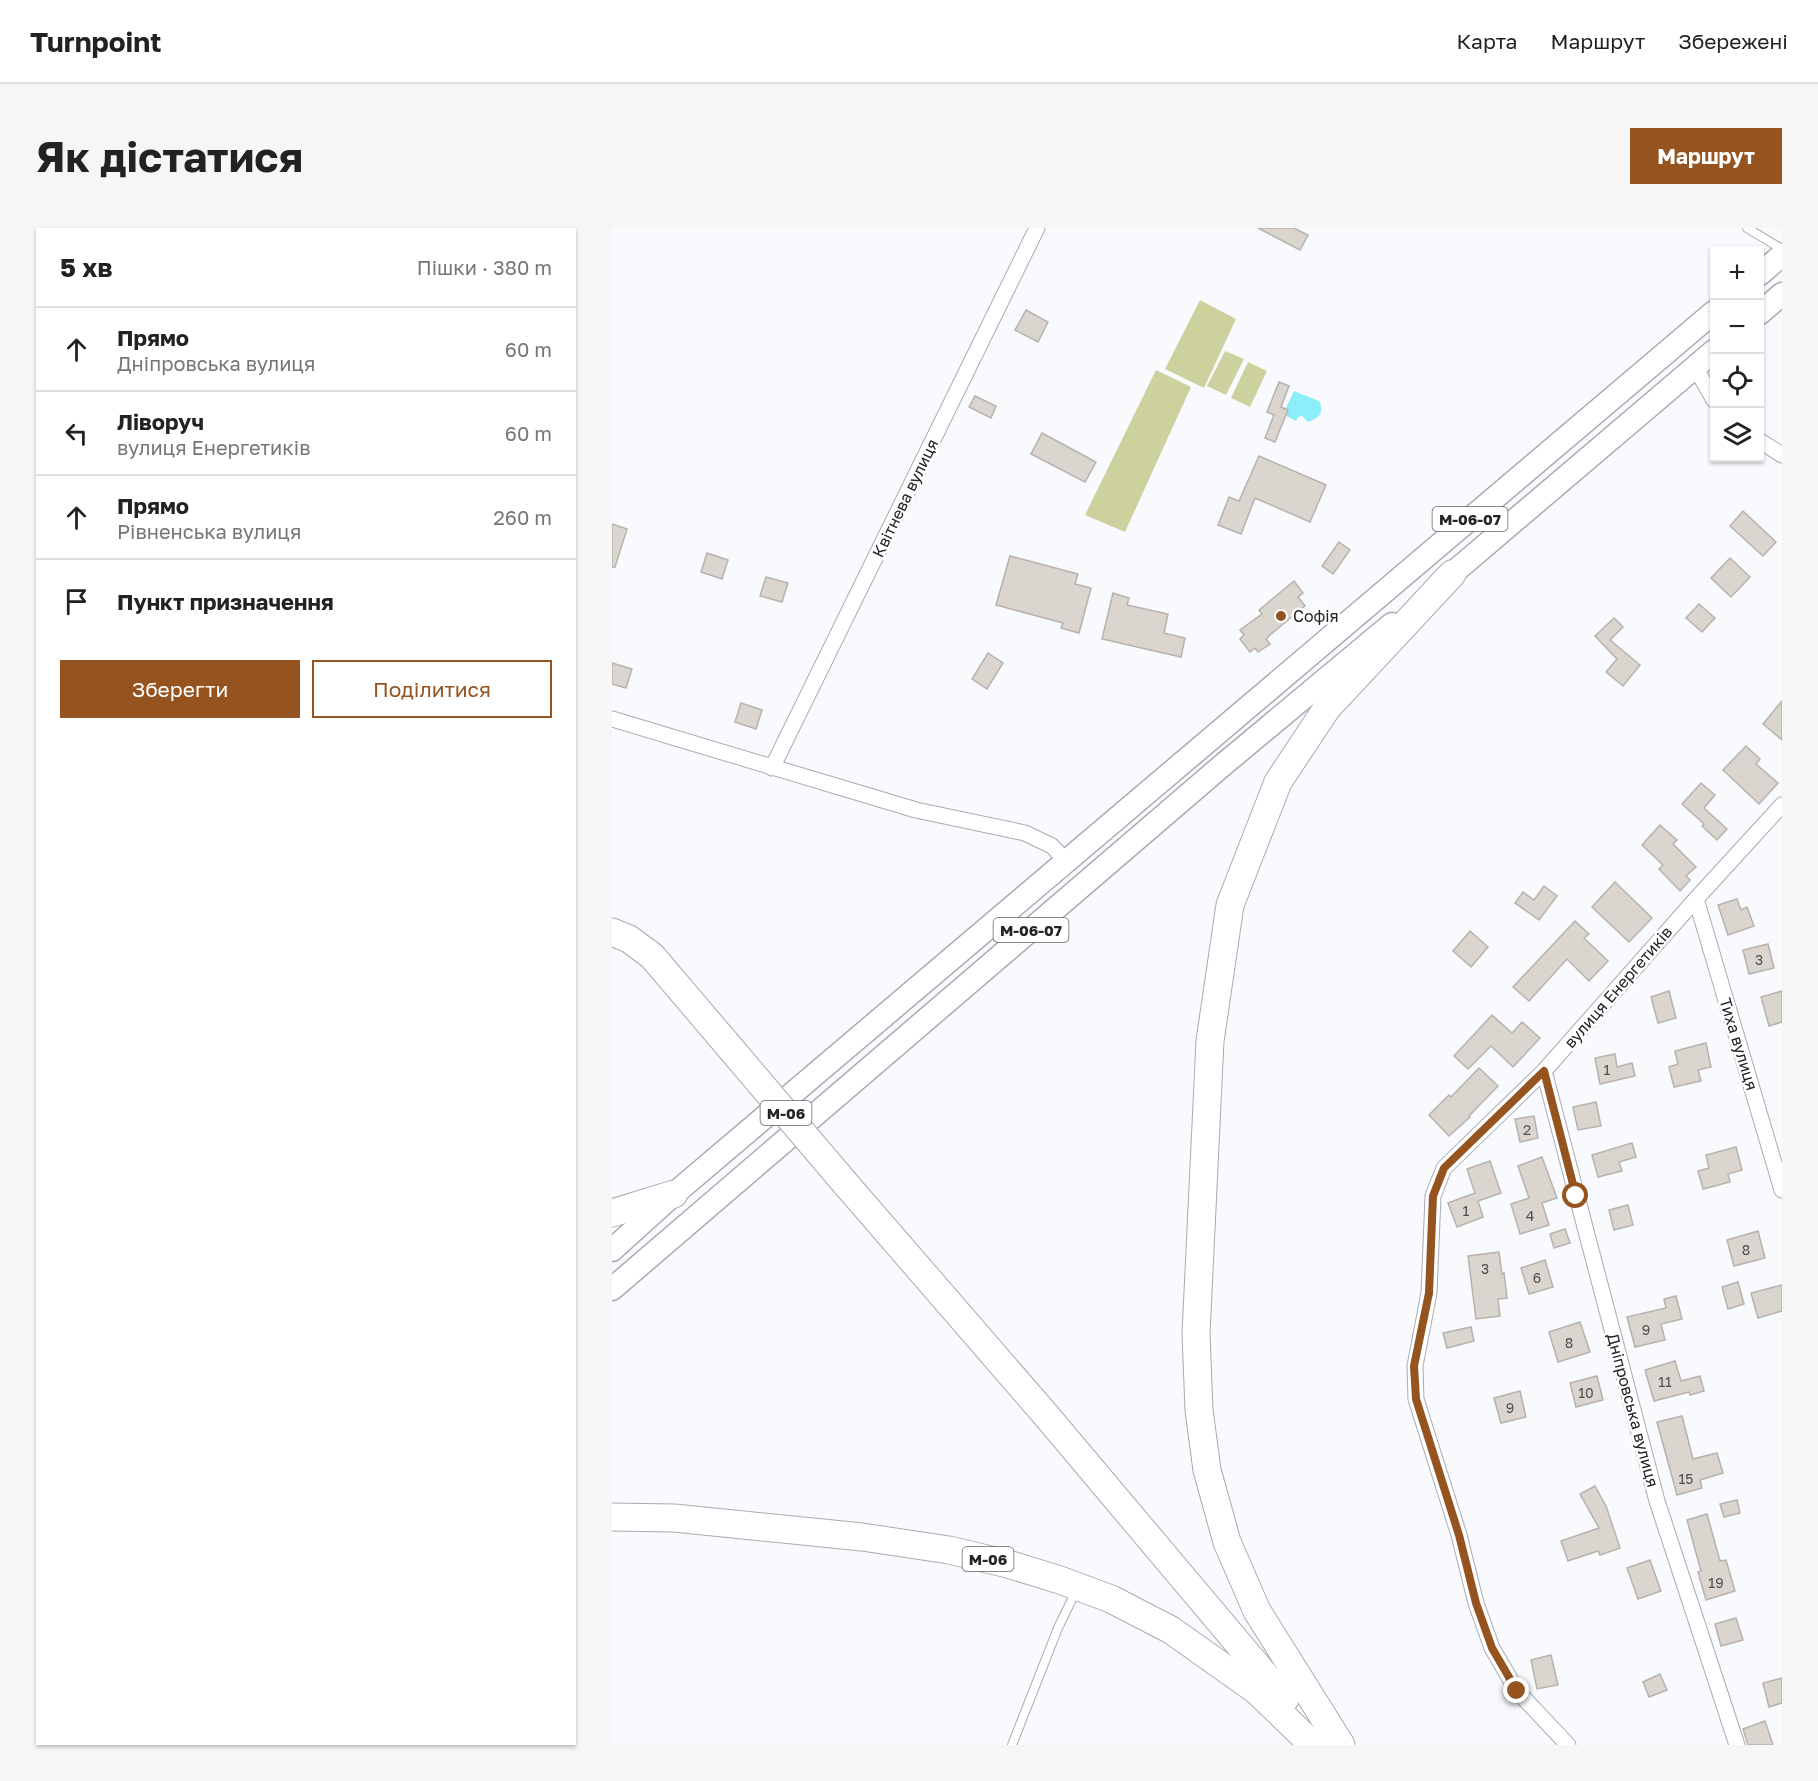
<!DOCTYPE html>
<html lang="uk">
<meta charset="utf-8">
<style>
:root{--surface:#fff;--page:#f6f6f6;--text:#222;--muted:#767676;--line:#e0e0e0;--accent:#94531f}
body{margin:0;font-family:"Golos Text",sans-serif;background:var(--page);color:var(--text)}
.controls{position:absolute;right:18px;top:18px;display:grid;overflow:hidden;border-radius:0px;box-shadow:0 2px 4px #0004}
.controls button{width:54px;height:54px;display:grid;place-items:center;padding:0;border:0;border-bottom:2px solid var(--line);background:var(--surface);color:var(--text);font:30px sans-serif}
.stop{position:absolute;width:18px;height:18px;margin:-14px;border:4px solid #94531f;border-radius:50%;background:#fff}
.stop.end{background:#94531f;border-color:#fff;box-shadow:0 2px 6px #0008}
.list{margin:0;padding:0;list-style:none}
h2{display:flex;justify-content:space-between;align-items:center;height:78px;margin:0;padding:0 24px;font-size:26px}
h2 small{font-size:20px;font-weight:400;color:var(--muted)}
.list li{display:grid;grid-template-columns:39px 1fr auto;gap:18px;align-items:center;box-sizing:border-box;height:84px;padding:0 24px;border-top:2px solid var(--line)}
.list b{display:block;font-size:22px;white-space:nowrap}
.list p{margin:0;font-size:20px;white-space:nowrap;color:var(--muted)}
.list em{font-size:20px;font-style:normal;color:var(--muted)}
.actions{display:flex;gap:12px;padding:18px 24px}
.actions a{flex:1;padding:14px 0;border:2px solid var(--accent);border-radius:0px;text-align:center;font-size:21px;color:var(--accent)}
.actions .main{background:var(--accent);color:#fff}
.icon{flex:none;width:33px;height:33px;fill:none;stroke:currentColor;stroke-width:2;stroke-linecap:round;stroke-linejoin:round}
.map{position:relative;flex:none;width:1170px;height:1517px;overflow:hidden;border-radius:0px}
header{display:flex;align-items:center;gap:36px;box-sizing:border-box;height:84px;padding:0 30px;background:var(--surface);border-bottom:2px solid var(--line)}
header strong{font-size:28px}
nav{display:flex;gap:33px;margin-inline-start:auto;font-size:21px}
.intro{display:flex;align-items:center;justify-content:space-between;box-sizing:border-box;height:144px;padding:0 36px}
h1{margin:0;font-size:42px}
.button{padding:15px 27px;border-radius:0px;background:var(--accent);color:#fff;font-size:21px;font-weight:700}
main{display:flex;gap:36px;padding:0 36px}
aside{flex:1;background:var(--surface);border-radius:0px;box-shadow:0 2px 4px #0004}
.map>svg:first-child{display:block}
.green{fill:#cdd19e}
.water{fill:#8ceefa}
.building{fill:#dad5cf;stroke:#b7b2ac;stroke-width:1.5}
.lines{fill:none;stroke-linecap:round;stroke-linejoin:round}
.lane-casing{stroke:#a8abb2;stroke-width:10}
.street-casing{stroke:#a8abb2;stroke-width:17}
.primary-casing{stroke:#a8abb2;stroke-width:25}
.highway-casing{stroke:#a8abb2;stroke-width:29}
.lane{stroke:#fff;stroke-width:8}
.street{stroke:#fff;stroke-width:15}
.primary{stroke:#fff;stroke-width:22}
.highway{stroke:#fff;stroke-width:27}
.highway-bridge-casing{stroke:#a8abb2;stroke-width:29;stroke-linecap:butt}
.highway-bridge{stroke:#fff;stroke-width:27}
.route{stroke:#94531f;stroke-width:8}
.poi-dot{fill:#94531f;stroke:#fff;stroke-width:2}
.labels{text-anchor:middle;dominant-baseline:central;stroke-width:5;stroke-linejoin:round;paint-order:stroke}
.number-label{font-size:14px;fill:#505050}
.shield{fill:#fff;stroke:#646667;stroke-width:1.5}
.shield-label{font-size:15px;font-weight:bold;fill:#222426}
.street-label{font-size:16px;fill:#222426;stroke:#fff}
.poi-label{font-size:16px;fill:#222426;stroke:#fff;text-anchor:start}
</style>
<header>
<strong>Turnpoint</strong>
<nav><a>Карта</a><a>Маршрут</a><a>Збережені</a></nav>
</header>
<div class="intro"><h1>Як дістатися</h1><a class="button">Маршрут</a></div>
<main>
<aside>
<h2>5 хв<small>Пішки · 380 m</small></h2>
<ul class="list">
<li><svg class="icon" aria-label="ahead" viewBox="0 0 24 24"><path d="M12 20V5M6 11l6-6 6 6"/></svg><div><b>Прямо</b><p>Дніпровська вулиця</p></div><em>60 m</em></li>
<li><svg class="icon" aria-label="left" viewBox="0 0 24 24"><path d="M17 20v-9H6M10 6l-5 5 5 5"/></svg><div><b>Ліворуч</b><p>вулиця Енергетиків</p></div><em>60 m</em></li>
<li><svg class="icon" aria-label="ahead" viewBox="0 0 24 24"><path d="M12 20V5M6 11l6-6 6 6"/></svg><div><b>Прямо</b><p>Рівненська вулиця</p></div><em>260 m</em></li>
<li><svg class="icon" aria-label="arrive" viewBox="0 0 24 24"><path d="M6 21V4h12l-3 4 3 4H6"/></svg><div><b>Пункт призначення</b></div></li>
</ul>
<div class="actions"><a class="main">Зберегти</a><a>Поділитися</a></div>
</aside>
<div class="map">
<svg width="1170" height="1517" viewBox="0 0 1170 1517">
<rect width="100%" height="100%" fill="#f8fafe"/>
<g class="green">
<path d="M588,72l36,19 -32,69 -39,-19z"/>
<path d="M613,123l19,8 -18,36 -19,-9z"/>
<path d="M636,134l19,9 -17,36 -19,-9z"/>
<path d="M544,142l35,17 -66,145 -40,-17z"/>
</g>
<path class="water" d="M682,163l25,10c6,12 0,17 -11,21l-6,-6 -4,1 -2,4 -13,-7z"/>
<g class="building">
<path d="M646,0h36l14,7 -8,15z"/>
<path d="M414,82l22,12 -10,20 -23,-12z"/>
<path d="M667,154l10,4 -8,21 7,3 -13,32 -10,-4 9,-23 -7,-3z"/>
<path d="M363,168l21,10 -5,12 -22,-11z"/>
<path d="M430,205l54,29 -11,20 -54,-28z"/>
<path d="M647,228l67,29 -16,37 -55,-24 -14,36 -23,-9 11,-28 10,4z"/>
<path d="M1131,283l33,31 -13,14 -33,-30z"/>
<path d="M0,296l15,5 -12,38h-3z"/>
<path d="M727,314l11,8 -17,24 -11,-8z"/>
<path d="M95,325l21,7 -6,19 -21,-7z"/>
<path d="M398,328l68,18 -3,10 16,4 -12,45 -18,-5 2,-5 -67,-18z"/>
<path d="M1118,330l20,19 -19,20 -20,-19z"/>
<path d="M154,349l22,6 -6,19 -22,-6z"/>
<path d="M682,353l9,12 -5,4 7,9 -35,29 -4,4 4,5 -12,8 -3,-4 -5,4 -10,-13 4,-4 -4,-5 22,-16 -3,-4z"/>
<path d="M501,365l16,5 -2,7 41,9 -4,19 21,5 -4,19 -79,-18z"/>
<path d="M1087,376l16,14 -13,14 -16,-14z"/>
<path d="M1002,390l9,9 -13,13 30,25 -17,21 -17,-14 11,-13 -22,-23z"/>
<path d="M376,425l15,10 -16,26 -15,-10z"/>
<path d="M0,435l20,6 -6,19 -14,-4z"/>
<path d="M1170,473v39l-19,-16z"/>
<path d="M129,475l21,7 -6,19 -21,-7z"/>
<path d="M1134,518l14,13 -4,5 22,19 -19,21 -36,-34z"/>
<path d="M1089,555l14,12 -11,13 23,21 -10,11 -15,-14 2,-2 -22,-20z"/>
<path d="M1048,597l17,15 -4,4 23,23 -10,9 4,4 -10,11 -21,-22 4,-4 -21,-20z"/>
<path d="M1003,654l37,36 -23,24 -37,-35z"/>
<path d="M932,658l13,10 -18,24 -24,-17 8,-11 11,8z"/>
<path d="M1125,671l4,11 6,-3 7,19 -26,9 -10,-30z"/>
<path d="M963,693l14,13 -5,4 24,23 -19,20 -22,-22 -38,42 -16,-14z"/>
<path d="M858,703l18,16 -17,20 -18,-16z"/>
<path d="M1156,716l6,24 -25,6 -6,-24z"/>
<path d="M1057,763l7,27 -18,5 -7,-26z"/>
<path d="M1170,763v31l-13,4 -8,-29z"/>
<path d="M880,787l20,18 10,-11 18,16 -27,29 -22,-21 -23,23 -14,-13z"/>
<path d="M1094,815l5,24 -13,3 3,11 -27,6 -5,-20 9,-3 -3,-13z"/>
<path d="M1003,826l2,13 15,-4 3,13 -35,8 -5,-26z"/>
<path d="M867,840l19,18 -29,30 1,1 -21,19 -20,-21 20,-20 2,2z"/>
<path d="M984,874l5,24 -23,4 -5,-23z"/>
<path d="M922,888l4,22 -18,4 -5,-23z"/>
<path d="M1020,915l4,14 -17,5 3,9 -24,6 -6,-22z"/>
<path d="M1124,919l6,23 -14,4 2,8 -27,7 -5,-18 11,-3 -3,-13z"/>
<path d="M930,929l15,41 -15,5 7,22 -29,9 -9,-30 18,-6 -11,-32z"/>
<path d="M878,933l11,32 -23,8 5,16 -26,10 -9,-24 27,-10 -8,-24z"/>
<path d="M1016,977l5,20 -19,5 -5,-20z"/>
<path d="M953,1001l5,14 -16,5 -4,-14z"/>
<path d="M1146,1003l7,27 -31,8 -7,-26z"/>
<path d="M887,1024l3,22 2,-1 3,25 -9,1 2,17 -24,3 -8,-63z"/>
<path d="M933,1032l8,27 -24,7 -8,-26z"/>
<path d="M1126,1054l6,22 -16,5 -6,-22z"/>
<path d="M1170,1057v26l-24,7 -7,-25z"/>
<path d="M1064,1068l6,23 -21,5 4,16 -30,7 -8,-30 39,-9 -2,-9z"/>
<path d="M968,1094l10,30 -32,10 -9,-30z"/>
<path d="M859,1099l3,14 -27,7 -4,-15z"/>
<path d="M1063,1133l6,20 19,-5 4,15 -14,4 -1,-3 -35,9 -9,-31z"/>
<path d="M985,1148l6,24 -27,7 -6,-24z"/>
<path d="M908,1163l6,26 -25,6 -7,-25z"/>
<path d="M1070,1188l11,43 24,-6 6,20 -23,7 2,8 -25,7 -20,-73z"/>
<path d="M983,1258l11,20 14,42 -20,7 -2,-4 -30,10 -7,-20 38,-13 -19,-34z"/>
<path d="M1125,1272l3,13 -16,4 -4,-13z"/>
<path d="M1095,1286l13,47 6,-1 9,31 -29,9 -8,-28 3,-1 -14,-51z"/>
<path d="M1038,1332l11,31 -23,8 -11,-31z"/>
<path d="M1124,1390l7,22 -22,6 -6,-22z"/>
<path d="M939,1427l7,30 -21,4 -6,-29z"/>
<path d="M1048,1446l7,16 -18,7 -6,-15z"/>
<path d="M1170,1450v25l-13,4 -6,-24z"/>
<path d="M1153,1493l8,24h-25l-5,-16z"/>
</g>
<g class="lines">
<g class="lane-casing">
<g id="lane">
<path d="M1135,0l35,21"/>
<path d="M400,1517l46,-117 18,-37"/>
</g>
</g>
<g class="street-casing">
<g id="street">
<path d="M1083,139l19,33"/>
<path d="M1148,213l22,14"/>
<path d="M0,491l304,91 109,23 27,13 14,15"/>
<path d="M160,540l265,-540"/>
<path d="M1084,671l86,291"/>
<path d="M932,843l113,430 80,244"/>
<path d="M956,1517l-51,-54 -25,-43 -16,-45 -17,-68 -43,-136 -1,-33 14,-73 4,-97 11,-28 100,-97 152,-172 86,-94"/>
</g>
</g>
<g class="primary-casing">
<g id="primary">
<path d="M1148,46l22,-19"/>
<path d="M1148,85l22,-19"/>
<path d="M828,356l274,-233"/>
<path d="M0,1022l62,-56 1040,-882"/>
<path d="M0,1061l612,-525 168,-140"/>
</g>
</g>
<g class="highway-casing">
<g id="highway">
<path d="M0,704l17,7 23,17 74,87"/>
<path d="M233,955l200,231 240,285"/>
<path d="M0,985l62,-19"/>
<path d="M0,1289l62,1 188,19 87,13 59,14 52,16 51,19 60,31 86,61 56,54"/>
<path d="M729,1517l-84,-134 -30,-69 -20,-72 -8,-60 -3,-76 14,-293 20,-136 48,-123 49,-74 125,-134"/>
</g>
</g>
<use href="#lane" class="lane"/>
<use href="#street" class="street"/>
<use href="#primary" class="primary"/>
<use href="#highway" class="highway"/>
<g class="highway-bridge-casing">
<path id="highway-bridge" d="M114,815l119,140"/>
</g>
<use href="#highway-bridge" class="highway-bridge"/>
</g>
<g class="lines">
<path class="route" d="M905,1463l-25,-43 -16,-45 -17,-68 -43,-136 -2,-33 15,-73 4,-97 11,-28 100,-97 32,125"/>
</g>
<circle class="poi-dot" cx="669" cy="388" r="6"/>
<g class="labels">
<g class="number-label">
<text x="1147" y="731">3</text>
<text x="995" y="841">1</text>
<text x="915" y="901">2</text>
<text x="854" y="982">1</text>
<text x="918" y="987">4</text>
<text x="1134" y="1021">8</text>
<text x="873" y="1040">3</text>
<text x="925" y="1049">6</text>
<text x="1034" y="1101">9</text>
<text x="957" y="1114">8</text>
<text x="1053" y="1153">11</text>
<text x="974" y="1164">10</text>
<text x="898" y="1179">9</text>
<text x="1074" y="1250">15</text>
<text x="1104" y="1354">19</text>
</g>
<g class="shield">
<rect x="820.5" y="279" width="75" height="24" rx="4.5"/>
<rect x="381.5" y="690" width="75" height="24" rx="4.5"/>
<rect x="148.5" y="873" width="51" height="24" rx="4.5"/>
<rect x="350.5" y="1319" width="51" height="24" rx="4.5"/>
</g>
<g class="shield-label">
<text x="858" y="291">М-06-07</text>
<text x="419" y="702">М-06-07</text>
<text x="174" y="885">М-06</text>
<text x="376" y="1331">М-06</text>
</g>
<g class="street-label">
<text transform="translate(293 270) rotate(-64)">Квітнева вулиця</text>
<text transform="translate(1006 759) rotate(-49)">вулиця Енергетиків</text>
<text transform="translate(1127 816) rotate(73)">Тиха вулиця</text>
<text transform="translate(1021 1182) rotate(75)">Дніпровська вулиця</text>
</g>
<g class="poi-label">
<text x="681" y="388">Софія</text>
</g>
</g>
</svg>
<div class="controls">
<button>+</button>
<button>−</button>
<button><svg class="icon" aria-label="locate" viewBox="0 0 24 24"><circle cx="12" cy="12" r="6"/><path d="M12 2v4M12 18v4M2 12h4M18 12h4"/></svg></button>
<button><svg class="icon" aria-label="layers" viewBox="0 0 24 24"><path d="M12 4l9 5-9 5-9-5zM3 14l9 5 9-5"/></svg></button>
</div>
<div class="stop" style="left:964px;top:968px"></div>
<div class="stop end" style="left:905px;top:1463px"></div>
</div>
</main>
